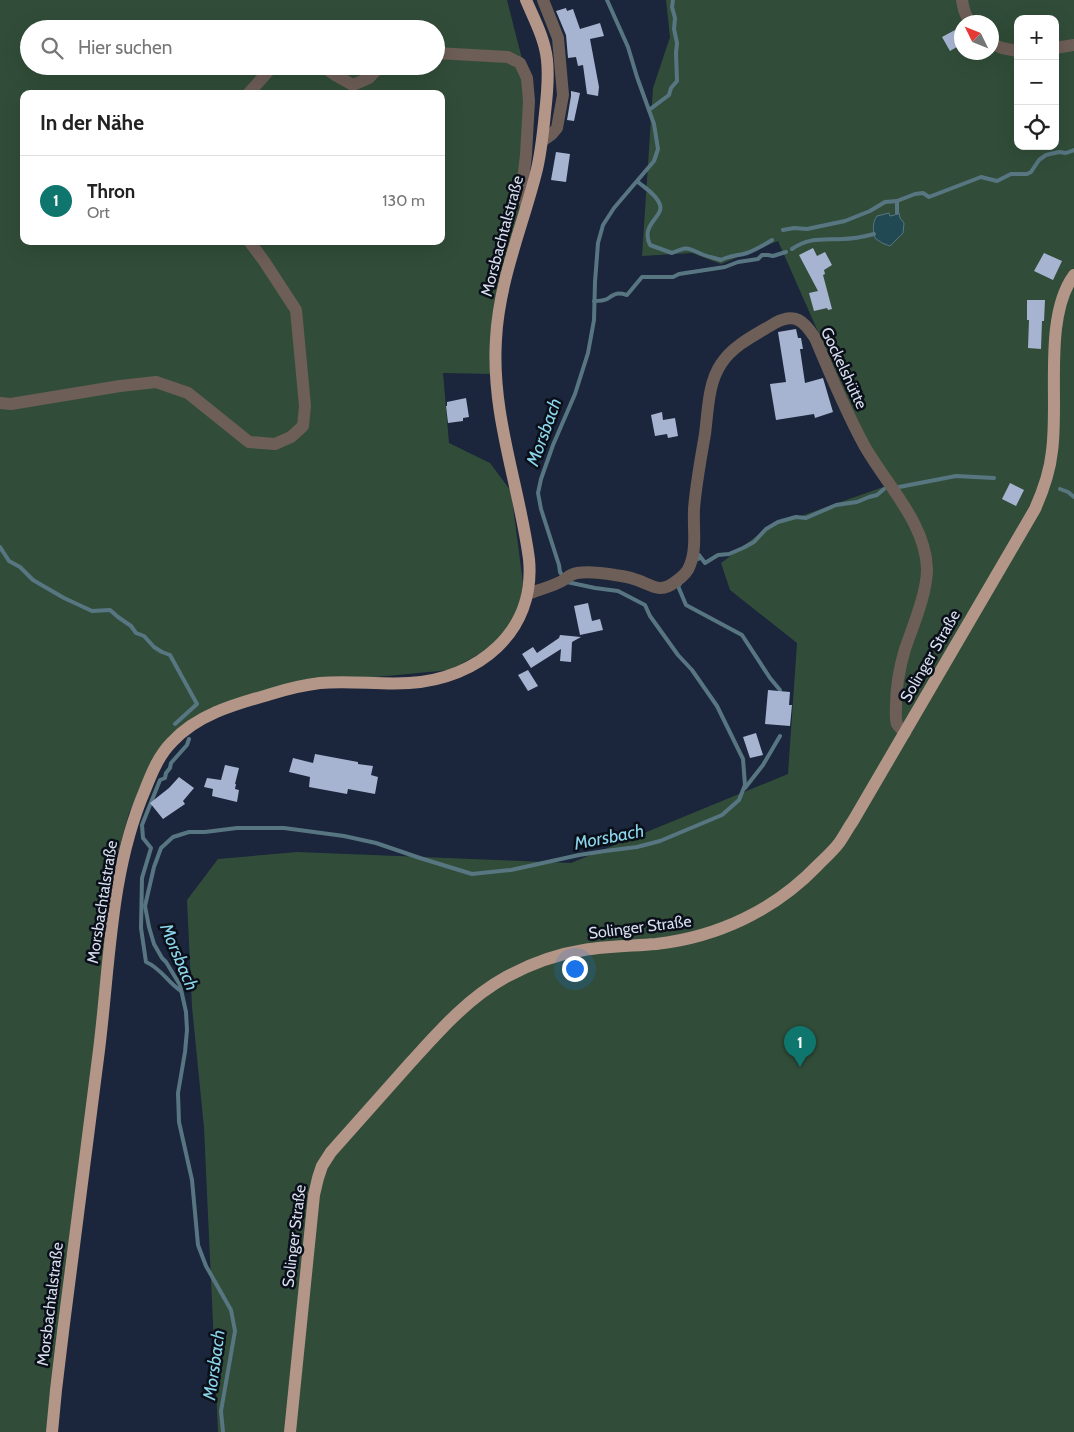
<!DOCTYPE html>
<html lang="de">
<meta charset="utf-8">
<style>
:root{--surface:#fff;--page:#f2f2f2;--text:#222;--muted:#767676;--line:#e0e0e0;--accent:#0f766e}
body{margin:0;font-family:Cabin,sans-serif;background:var(--page);color:var(--text)}
.controls{position:absolute;right:15px;top:15px;display:grid;overflow:hidden;border-radius:10px;box-shadow:0 5px 20px #0002}
.controls button{width:45px;height:45px;display:grid;place-items:center;padding:0;border:0;border-bottom:1px solid var(--line);background:var(--surface);color:var(--text);font:25px sans-serif}
.compass{position:absolute;left:954px;top:15px;width:45px;height:45px;border-radius:50%;background:var(--surface);box-shadow:0 5px 20px #0002;rotate:313deg}
.you{position:absolute;left:574px;top:968px;width:18px;height:18px;margin:-12px;border:4px solid #fff;border-radius:50%;background:#1a73e8;box-shadow:0 0 0 8px #1a73e833}
.badge{display:grid;place-items:center;width:32px;height:32px;border-radius:50%;background:var(--accent);color:#fff;font-size:16px;font-weight:700}
.pin{position:absolute;translate:-50% -41px;filter:drop-shadow(0 1px 2px #0008)}
.pin::after{content:'';position:absolute;top:26px;width:18px;height:15px;background:inherit;clip-path:polygon(0 0,100% 0,50% 100%)}
.list{margin:0;padding:0;list-style:none}
h2{display:flex;justify-content:space-between;align-items:center;height:65px;margin:0;padding:0 20px;font-size:21px}
h2 small{font-size:16px;font-weight:400;color:var(--muted)}
.list li{display:grid;grid-template-columns:32px 1fr auto;gap:15px;align-items:center;box-sizing:border-box;height:90px;padding:0 20px;border-top:1px solid var(--line)}
.list b{display:block;font-size:19px;white-space:nowrap}
.list p{margin:0;font-size:16px;white-space:nowrap;color:var(--muted)}
.list em{font-size:16px;font-style:normal;color:var(--muted)}
.icon{flex:none;width:28px;height:28px;fill:none;stroke:currentColor;stroke-width:2;stroke-linecap:round;stroke-linejoin:round}
.map{position:relative;flex:none;width:1074px;height:1432px;overflow:hidden}
.search{position:absolute;background:var(--surface);box-shadow:0 5px 20px #0002;left:20px;top:20px;width:425px;height:55px;display:flex;align-items:center;gap:12px;box-sizing:border-box;padding:0 18px;border-radius:28px;color:var(--muted);font-size:19px}
.panel{position:absolute;background:var(--surface);box-shadow:0 5px 20px #0002;left:20px;top:90px;width:425px;height:155px;border-radius:10px}
.map>svg:first-child{display:block}
.green{fill:#314d39;fill-rule:evenodd}
.water{fill:#204953;stroke:#577682}
.lines{fill:none;stroke-linecap:round;stroke-linejoin:round}
.stream{stroke:#577682;stroke-width:4}
.building{fill:#a6b4d1}
.minor{stroke:#6d5e57;stroke-width:12}
.major{stroke:#b49688;stroke-width:12}
.labels{text-anchor:middle;dominant-baseline:central;stroke-width:5;stroke-linejoin:round;paint-order:stroke}
.street-label{font-size:16px;fill:#d7deee;stroke:#0a0f19}
.water-label{font-size:18px;font-style:italic;fill:#8bd6ea;stroke:#0a0f19}
</style>
<div class="map">
<svg width="1074" height="1432" viewBox="0 0 1074 1432">
<rect width="100%" height="100%" fill="#1b253b"/>
<g class="green">
<path d="M0,0h507l25,98 -9,120 -31,156 -49,-1 6,70 41,20 21,28 12,92 -4,25 -12,21 -17,19 -40,22 -74,7 -85,12 -83,23 -53,48 -26,53 -19,70 -7,103 -46,446h-57zM29,29h407v37h-407zM24,94h417v147h-417z"/>
<path d="M666,0h408v1432h-856l-14,-304 -12,-121 -5,-107 31,-41 79,-7 274,11 217,-89 9,-131 -67,-53 -9,-27 46,-35 119,-42 -108,-245 -57,23 -29,-11 -50,3 11,-168 17,-51zM1018,19h37v127h-37zM962,22h30v30h-30z"/>
</g>
<path class="water" d="M889,213l1,3 5,-1 2,-2h2l1,5 4,5 -1,10 -13,13 -8,-3 -7,-5c-2,-8 -3,-15 2,-22z"/>
<g class="lines">
<g class="stream">
<path d="M649,110l20,-15 2,-7 6,-7 -1,-28 1,-10 -3,-14 1,-11 -3,-11 1,-7"/>
<path d="M638,182c7,6 19,13 22,23 4,12 -20,19 -10,40l22,8c18,-8 16,-4 32,2 5,2 11,3 17,5 9,-5 17,-4 26,-7 9,-3 17,-8 25,-13"/>
<path d="M897,213v-12"/>
<path d="M783,230l11,-2 13,1 38,-8 25,-10 15,-9 12,-1 18,-7 8,-1 6,4 52,-20 16,4 14,-7h16l4,-2 8,-12 7,-5 13,-3 7,1 8,-3"/>
<path d="M792,249c17,-12 31,-9 50,-10 11,0 21,-2 32,-5"/>
<path d="M594,301c4,0 9,0 13,-2 8,-5 9,-7 20,-4l15,-18h31l6,-3 46,-7 13,-5 20,-3 4,-4h6l5,1 13,-4"/>
<path d="M899,487l57,-11 38,2"/>
<path d="M1060,489l8,3 6,5"/>
<path d="M0,547l9,14 11,6 13,13 31,18 28,13 18,-1 8,7 13,9 5,7 8,3 10,11 8,5 8,3 27,49 -22,20"/>
<path d="M698,559l1,-4 6,8 13,-8 11,-1 14,-6 11,-6 12,-13 12,-7 18,-5 10,1 30,-13 21,-3 12,-5 8,-2 7,-6"/>
<path d="M680,584l-2,2 8,19 56,30 28,43 10,12"/>
<path d="M745,788l18,-23 17,-29"/>
<path d="M181,991c-13,-8 -20,-23 -35,-29l-5,-34 1,-50 9,-30 -8,-10 -1,-13 18,-45 5,-2 1,-5 4,-5 1,-5 16,-18 2,-6"/>
<path d="M223,1432l-2,-21 14,-80 -4,-21 -25,-44 -8,-21 -6,-65 -13,-58 -1,-29 7,-41 2,-22 -1,-18 -6,-27 -14,-23 -4,-4 -8,-14 -5,-17 -4,-21 9,-39 7,-19 12,-11 16,-5h16l32,-4h47l60,8 32,7 44,15 52,16 39,-4 68,-15 26,-4 32,-4 23,-6 62,-26 17,-15 6,-15 -2,-26 -26,-53 -25,-36 -14,-15 -28,-39 -5,-11 -27,-14 -23,-3 -28,-6 -7,-10 -1,-7 -18,-56 -3,-16 3,-14 12,-34 22,-51 13,-41 6,-33 1,-38 3,-39 5,-18 11,-17 40,-47 4,-12 -4,-25 -17,-47 -9,-30 -21,-47"/>
</g>
</g>
<g class="building">
<path d="M566,8l1,3 6,-2 7,20 20,-6 4,13 -14,3 9,48 -1,9 -11,-2 -4,-29 -5,1 -2,-9 -8,1 -2,-23 -10,-24z"/>
<path d="M955,30l7,11v3l-12,7 -8,-14z"/>
<path d="M571,91l9,2 -6,28 -7,-1 4,-24z"/>
<path d="M556,152l14,2 -4,28 -15,-2z"/>
<path d="M813,248l4,8 8,-4 7,13 -8,5 1,4 -2,1 9,34 -4,1 -1,-2 -13,3 -5,-18 9,-2 -19,-36z"/>
<path d="M1044,253l18,8 -9,19 -19,-9z"/>
<path d="M1027,300h18l-1,21h-2l-1,28 -13,-1 1,-28h-2z"/>
<path d="M796,329l2,9h3l2,11h-3l5,34 18,-5 10,34 -18,6 -1,-4 -38,6 -6,-36 16,-2 -8,-50z"/>
<path d="M466,398l3,19 -6,1v3l-15,2 -2,-17h1v-4z"/>
<path d="M662,412l1,8 12,-2 3,18 -10,2 -1,-4 -12,2 -4,-21z"/>
<path d="M1010,483l14,7 -8,16 -14,-7z"/>
<path d="M588,603l4,18 8,-2 3,11 -23,5 -6,-29z"/>
<path d="M560,635l21,2 -9,5 -1,20 -11,-1 1,-12 -30,19 -9,-14 11,-7 4,6 22,-15z"/>
<path d="M528,670l10,16 -10,5 -10,-16z"/>
<path d="M768,690l22,2 -1,13h3l-2,21 -25,-2z"/>
<path d="M756,733l7,22 -13,3 -7,-21z"/>
<path d="M315,754l43,8v2l15,2 -2,9 7,2 -3,17 -27,-5 -1,5 -38,-7 1,-10 -21,-5 4,-14 20,5z"/>
<path d="M225,765l14,3 -4,16h1l-1,5 4,1 -2,12 -25,-6 1,-7 -9,-2 3,-9 14,2z"/>
<path d="M179,777l15,11 -11,13 2,3 -22,15 -13,-16 19,-15z"/>
</g>
<g class="lines">
<g class="minor">
<path d="M962,0l2,10 5,12"/>
<path d="M992,44l10,4 16,3"/>
<path d="M1055,48l19,-3"/>
<path d="M436,53l72,4 12,6 7,15 2,23 -3,54 -4,34 4,18"/>
<path d="M323,66l12,9 18,10 16,-7 11,-12"/>
<path d="M248,94l25,-28"/>
<path d="M542,141l10,-7 5,-6 6,-33 -5,-57 -15,-38"/>
<path d="M0,403l11,1 109,-18 36,-4 32,11 61,49 26,2 16,-7 12,-11 2,-20 -9,-96 -32,-49 -15,-20"/>
<path d="M528,594c10,-4 22,-7 32,-12 6,-3 10,-8 17,-9 12,-2 26,0 38,2 7,1 15,2 22,5 15,5 23,14 38,2 6,-4 13,-10 15,-17 7,-17 3,-38 4,-56 2,-26 7,-51 11,-75 3,-23 3,-51 16,-70 12,-19 36,-30 54,-41 20,-11 29,-2 40,15 15,36 30,72 49,107 21,38 62,78 63,124 0,24 -14,57 -22,80 -5,17 -9,39 -9,56 0,6 -1,14 1,19 2,3 5,6 8,9"/>
</g>
<g class="major">
<path d="M52,1432l4,-42c13,-111 28,-222 42,-332 12,-90 11,-184 47,-268 7,-18 14,-35 27,-48 26,-28 64,-38 99,-48 16,-5 32,-9 49,-11 30,-3 59,2 89,0 69,-4 127,-51 120,-124 -10,-75 -38,-144 -33,-220 3,-58 26,-111 40,-166 5,-19 7,-40 9,-60 2,-17 4,-35 2,-53 -2,-21 -13,-41 -21,-60"/>
<path d="M290,1432l24,-237 4,-17 4,-12 9,-14c27,-30 53,-60 80,-90 29,-32 57,-64 95,-85 24,-13 52,-23 78,-27 24,-4 48,-4 72,-6 62,-7 119,-34 162,-79 7,-7 15,-14 21,-22 5,-7 9,-15 14,-22l182,-312c8,-18 15,-38 17,-58 7,-51 -9,-134 22,-176"/>
</g>
</g>
<g class="labels">
<g class="street-label">
<text transform="translate(502 236) rotate(-75)">Morsbachtalstraße</text>
<text transform="translate(844 368) rotate(65)">Gockelshütte</text>
<text transform="translate(930 656) rotate(-60)">Solinger Straße</text>
<text transform="translate(102 902) rotate(-81)">Morsbachtalstraße</text>
<text transform="translate(640 927) rotate(-7)">Solinger Straße</text>
<text transform="translate(294 1236) rotate(-83)">Solinger Straße</text>
<text transform="translate(50 1304) rotate(-83)">Morsbachtalstraße</text>
</g>
<g class="water-label">
<text transform="translate(544 432) rotate(-70)">Morsbach</text>
<text transform="translate(609 837) rotate(-11)">Morsbach</text>
<text transform="translate(179 957) rotate(67)">Morsbach</text>
<text transform="translate(214 1365) rotate(-82)">Morsbach</text>
</g>
</g>
</svg>
<div class="controls">
<button>+</button>
<button>−</button>
<button><svg class="icon" aria-label="locate" viewBox="0 0 24 24"><circle cx="12" cy="12" r="6"/><path d="M12 2v4M12 18v4M2 12h4M18 12h4"/></svg></button>
</div>
<svg class="compass" viewBox="-18 -18 36 36"><path d="M0-13l5 13h-10z" fill="#e53935"/><path d="M0 13l5-13h-10z" fill="#767676"/></svg>
<div class="you"></div>
<div class="pin badge" style="left:800px;top:1067px">1</div>
<div class="search"><svg class="icon" aria-label="search" viewBox="0 0 24 24"><circle cx="10" cy="10" r="6"/><path d="M15 15l6 6"/></svg>Hier suchen</div>
<section class="panel">
<h2>In der Nähe<small></small></h2>
<ul class="list">
<li><span class="badge">1</span><div><b>Thron</b><p>Ort</p></div><em>130 m</em></li>
</ul>
</section>
</div>
